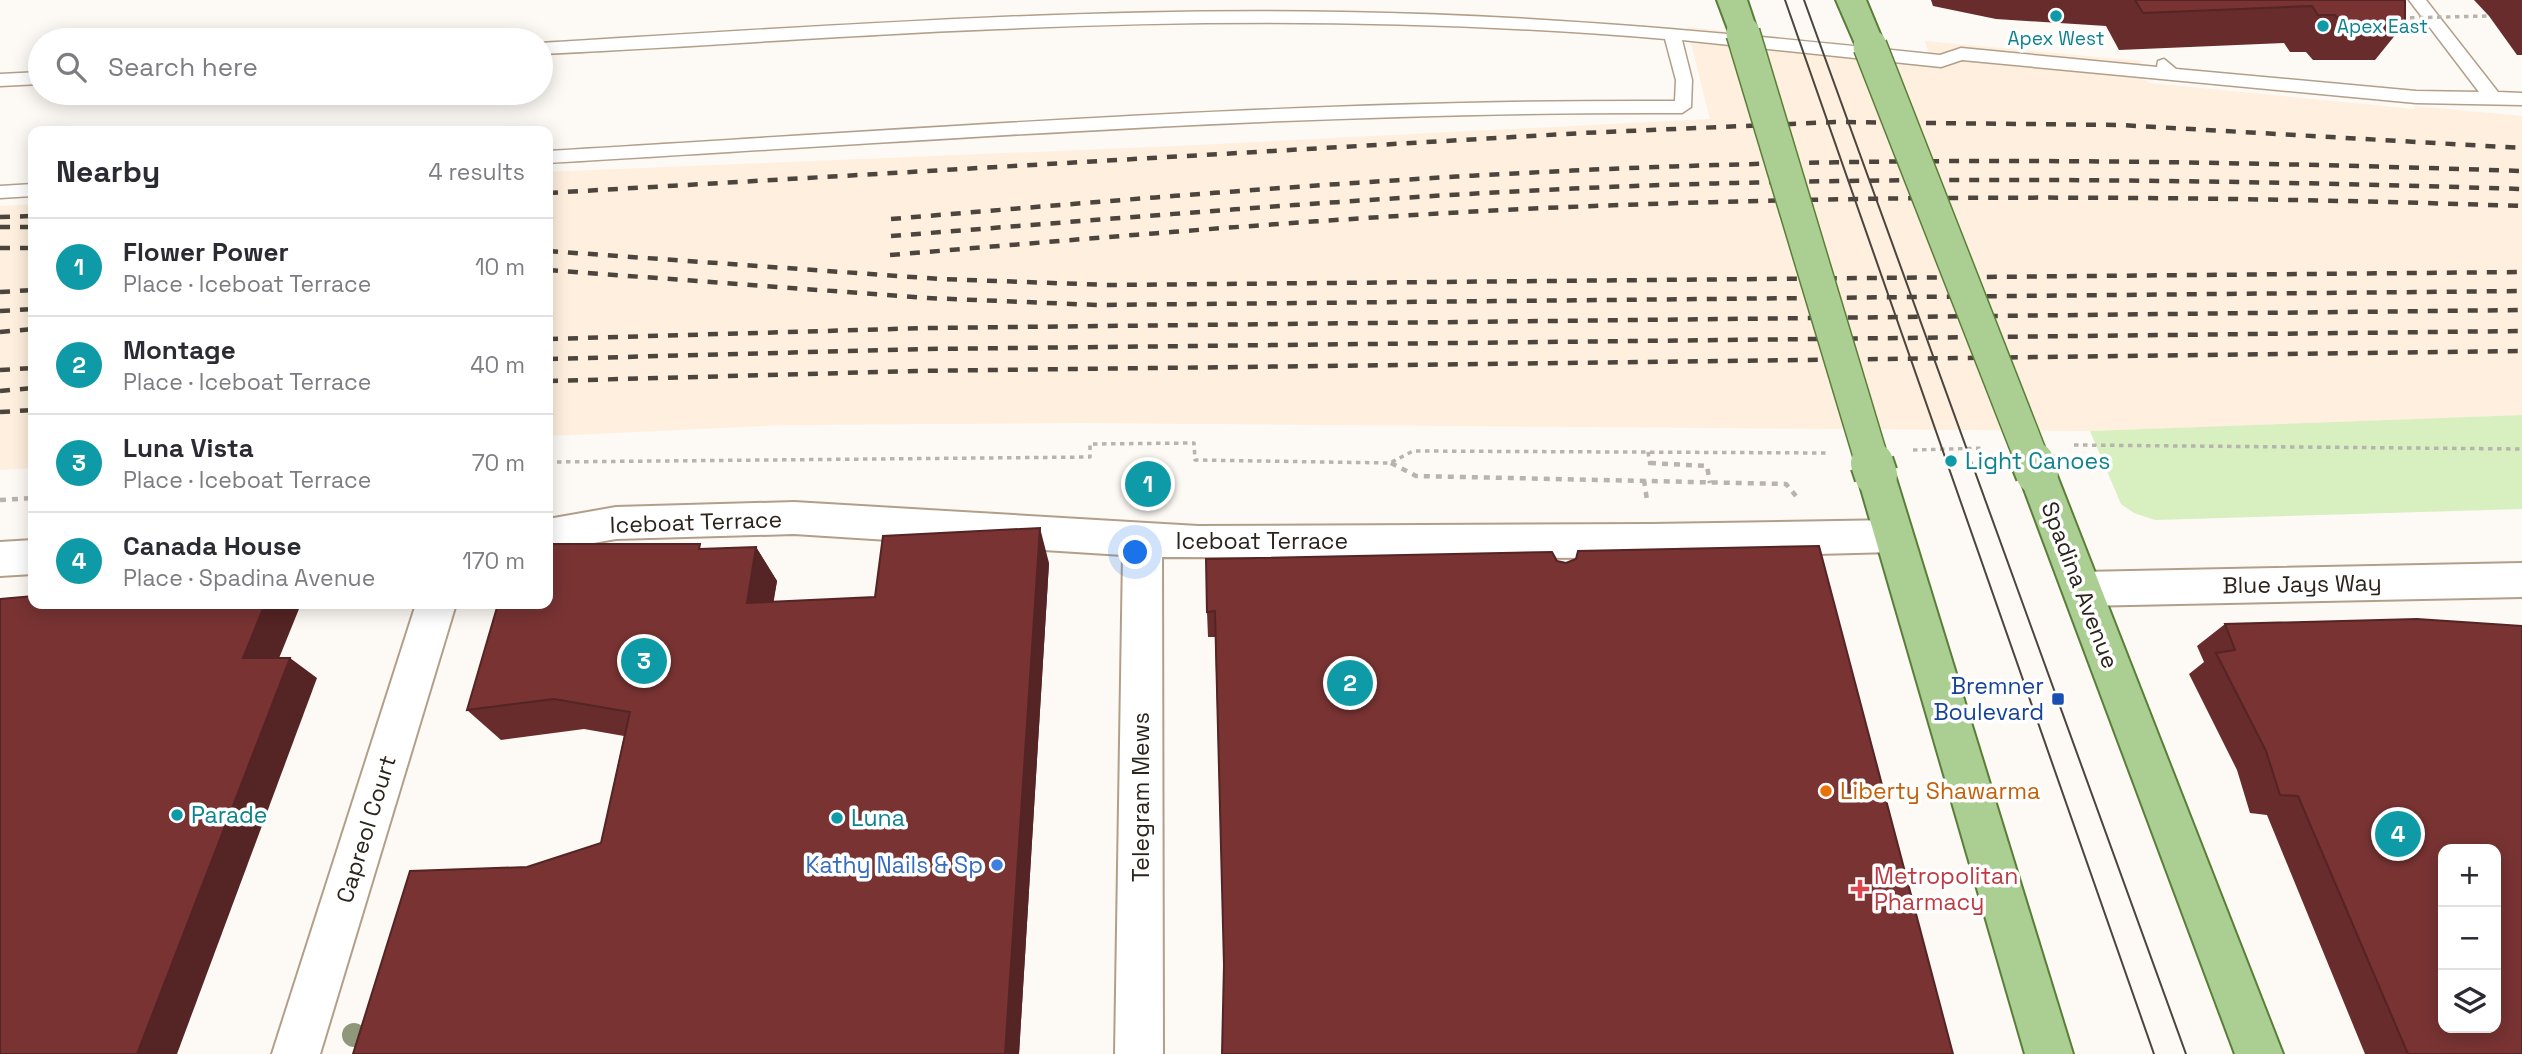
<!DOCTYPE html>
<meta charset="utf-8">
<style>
:root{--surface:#fff;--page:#f2f2f3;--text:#2b2b33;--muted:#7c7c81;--line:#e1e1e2;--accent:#623fb7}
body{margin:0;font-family:"Space Grotesk",sans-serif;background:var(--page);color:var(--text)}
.controls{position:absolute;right:21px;bottom:21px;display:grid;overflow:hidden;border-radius:14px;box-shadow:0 4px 18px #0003}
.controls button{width:63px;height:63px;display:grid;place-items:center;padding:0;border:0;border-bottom:2px solid var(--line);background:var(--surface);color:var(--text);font:35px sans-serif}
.you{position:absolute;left:1136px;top:553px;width:24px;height:24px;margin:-18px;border:5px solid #fff;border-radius:50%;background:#1a73e8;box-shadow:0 0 0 10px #1a73e833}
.badge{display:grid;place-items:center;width:46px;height:46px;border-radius:50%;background:var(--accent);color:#fff;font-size:23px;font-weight:700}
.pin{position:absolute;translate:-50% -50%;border:4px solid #fff;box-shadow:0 2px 7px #0006}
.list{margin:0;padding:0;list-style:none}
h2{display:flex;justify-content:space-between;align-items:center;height:91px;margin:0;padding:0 28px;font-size:30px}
h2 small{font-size:23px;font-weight:400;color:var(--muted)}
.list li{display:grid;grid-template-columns:46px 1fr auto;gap:21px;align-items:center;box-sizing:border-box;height:98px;padding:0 28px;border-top:2px solid var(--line)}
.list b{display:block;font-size:26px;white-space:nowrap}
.list p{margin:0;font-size:23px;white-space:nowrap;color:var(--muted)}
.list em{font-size:23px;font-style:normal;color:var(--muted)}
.icon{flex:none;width:38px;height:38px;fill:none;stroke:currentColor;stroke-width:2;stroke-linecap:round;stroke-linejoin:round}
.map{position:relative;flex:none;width:2522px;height:1054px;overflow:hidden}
.search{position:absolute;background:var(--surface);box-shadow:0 4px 18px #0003;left:28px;top:28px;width:525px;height:77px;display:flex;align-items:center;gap:18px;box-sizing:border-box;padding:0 24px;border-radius:38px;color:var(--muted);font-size:26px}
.panel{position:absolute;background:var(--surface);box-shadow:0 4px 18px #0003;left:28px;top:126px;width:525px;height:483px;border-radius:14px}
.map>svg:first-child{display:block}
.built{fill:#feefde}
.green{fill:#d8efc0}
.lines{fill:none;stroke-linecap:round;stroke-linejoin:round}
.service-casing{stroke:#b29f8a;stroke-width:3}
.minor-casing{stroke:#b29f8a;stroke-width:4}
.tertiary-casing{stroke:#b29f8a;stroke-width:4}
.primary-casing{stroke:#5a7e39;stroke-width:4}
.path-far1{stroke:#b8b3ad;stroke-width:3.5;stroke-dasharray:4.5 4.5;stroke-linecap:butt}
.path{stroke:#b8b3ad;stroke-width:4.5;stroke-dasharray:6 6;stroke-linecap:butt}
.service{fill:#fff;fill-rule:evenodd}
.minor{fill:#fff;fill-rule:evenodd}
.tertiary{fill:#fff;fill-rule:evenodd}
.primary{fill:#abcf92;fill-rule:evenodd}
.tram{stroke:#4c453d;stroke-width:2}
.rail{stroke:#4c453d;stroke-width:4.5;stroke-dasharray:10 10;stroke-linecap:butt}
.primary-bridge-far1-casing{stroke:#5a7e39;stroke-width:36;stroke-linecap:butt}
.primary-bridge-casing{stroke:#5a7e39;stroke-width:46;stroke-linecap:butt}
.path-bridge{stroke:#b8b3ad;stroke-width:3.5;stroke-dasharray:4.5 4.5;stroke-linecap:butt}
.primary-bridge-far1{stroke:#abcf92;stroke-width:33}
.primary-bridge{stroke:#abcf92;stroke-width:42}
.tree{fill:#8f987b}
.wall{fill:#682c2c}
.shaded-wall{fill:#552424}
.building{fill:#793333;stroke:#552424;stroke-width:2;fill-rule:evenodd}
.culture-dot{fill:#0f9aa8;stroke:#fff;stroke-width:2.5}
.transit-dot{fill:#1a4fb4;stroke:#fff;stroke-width:2.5}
.food-dot{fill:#e8710a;stroke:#fff;stroke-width:2.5}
.shop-dot{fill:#3f7fe0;stroke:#fff;stroke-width:2.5}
.health-dot{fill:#e0444e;stroke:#fff;stroke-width:2.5}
.labels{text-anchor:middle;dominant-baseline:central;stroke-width:7;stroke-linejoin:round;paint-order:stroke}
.far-culture-label{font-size:19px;fill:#0d838f;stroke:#fff;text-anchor:start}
.culture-label{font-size:23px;fill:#0d838f;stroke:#fff;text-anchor:start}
.street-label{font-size:23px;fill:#2c241c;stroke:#fff}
.transit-label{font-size:23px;fill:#164399;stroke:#fff;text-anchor:end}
.food-label{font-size:23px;fill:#c56008;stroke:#fff;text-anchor:start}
.shop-label{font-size:23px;fill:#366cbe;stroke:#fff;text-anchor:end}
.health-label{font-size:23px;fill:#be3a42;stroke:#fff;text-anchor:start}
</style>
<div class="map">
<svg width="2522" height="1054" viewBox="0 0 2522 1054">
<rect width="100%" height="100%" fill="#fdf9f4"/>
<g class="built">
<path d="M1687,27l242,27 -4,-13 216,20 4,19 4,3 266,26 -1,-3 108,10v299l-432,16 -1009,-8 -296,2 -237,11v-264l629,-26 533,-27z"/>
<path d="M33,204v264l-33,2v-264z"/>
</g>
<path class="green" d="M2522,415v94l-367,11 -21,-7 -13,-9 -31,-73z"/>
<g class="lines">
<g class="service-casing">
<g id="service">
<path d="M2409,0h17l72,92 24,1v12l-106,-2 -454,-43 -21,7 -259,-27 10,40 -1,27 -9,6c-379,-2 -756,28 -1134,50v-12c375,-22 751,-52 1127,-50l1,-21 -11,-41c-222,-19 -444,-20 -667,-10 -152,6 -305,18 -457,25v-11c267,-16 535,-36 802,-31 200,3 398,22 597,43l21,-7 196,19 1,-6 6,-2 12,10 240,22 63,1z"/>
<path d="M40,72v12l-40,2v-12z"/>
<path d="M33,184v12l-33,2v-12z"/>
</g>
</g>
<g class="minor-casing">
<g id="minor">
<path d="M794,502l404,24 454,-2 242,-4 14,4 5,12 -5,12 -14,4 -242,6 -490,-1 1,497h-48l8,-499 -329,-21 -178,5 -68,12v-32l68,-12z"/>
<path d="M33,540v34l-33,2v-34z"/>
<path d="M416,604h40l-136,450h-48z"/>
</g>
</g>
<g class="tertiary-casing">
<path id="tertiary" d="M2522,563v34l-440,9 -14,-5 -6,-12 6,-12 14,-5z"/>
</g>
<g class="primary-casing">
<g id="primary">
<path d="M1717,0h30l11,33 -4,7 -11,3 -11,-3z"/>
<path d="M1836,0h30l19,46 -4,7 -11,3 -11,-3z"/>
<path d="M2037,457l13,5 6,11 227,581h-48l-217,-581 6,-11z"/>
<path d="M1876,459l13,5 6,11 178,579h-48l-168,-579 6,-11z"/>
</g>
</g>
<g class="path-far1">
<path d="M2074,445l448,4"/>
<path d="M1913,450l72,-2"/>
<path d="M1648,452l2,13"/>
<path d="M548,462l542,-5v-13l104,-1 1,17 195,3 23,-12 414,2"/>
<path d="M1391,463l4,2"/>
</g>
<g class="path">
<path d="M1391,463l25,13 370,8 10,12"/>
<path d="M1650,463l57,3 3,17"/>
<path d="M1644,480l3,20"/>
<path d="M0,500l33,-2"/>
</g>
<use href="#service" class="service"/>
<use href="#minor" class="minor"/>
<use href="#tertiary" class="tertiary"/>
<use href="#primary" class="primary"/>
<g class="tram">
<path d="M1785,0l369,1054"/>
<path d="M1804,0l382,1054"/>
</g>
<g class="rail">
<path d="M548,193l1035,-60 252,-11 285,3 402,23"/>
<path d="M0,217l33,-1"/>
<path d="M891,219c275,-23 551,-46 827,-54 268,-8 536,-3 804,6"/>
<path d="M0,227h33"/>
<path d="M891,236c256,-20 513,-42 770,-51 287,-9 574,-5 861,4"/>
<path d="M0,248h33"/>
<path d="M548,251l392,28 170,6 1412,-13"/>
<path d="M890,255c218,-18 436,-37 655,-47 326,-14 651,-13 977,-2"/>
<path d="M548,270l379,28 171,7 1424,-14"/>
<path d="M0,292l33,-2"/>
<path d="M0,311l33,-2"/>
<path d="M0,332l33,-3"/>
<path d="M548,339l380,-11 1594,-18"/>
<path d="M548,359l377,-10 1597,-18"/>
<path d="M0,370l33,-2"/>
<path d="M548,381l369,-10 1605,-20"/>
<path d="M0,391l33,-3"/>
<path d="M0,412l33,-2"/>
</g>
<g class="primary-bridge-far1-casing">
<g id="primary-bridge-far1">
<path d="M1743,33l130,432"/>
<path d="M1870,46l164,419"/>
</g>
</g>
<g class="primary-bridge-casing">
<g id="primary-bridge">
<path d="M1872,463l4,12"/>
<path d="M2033,463l4,10"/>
</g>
</g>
<path class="path-bridge" d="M2401,18l88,-2"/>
<use href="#primary-bridge-far1" class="primary-bridge-far1"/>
<use href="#primary-bridge" class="primary-bridge"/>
</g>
<circle class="tree" cx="354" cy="1035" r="12"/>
<g class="wall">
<path d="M1931,0h474v23l-30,37h-62l-7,-8h-16l-6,-9 -165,7 -13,-24 -110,-7 -63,-13z"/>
<path d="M2474,0h48v55h-5l-28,-39z"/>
<path d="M1819,546l-595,419 -9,-328h-7l-1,-25 350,-51 9,2 9,-3 3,-9z"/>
<path d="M756,547l21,34 -4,21 102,-5 174,-34 -30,491 -492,-187 74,-24 23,-107 -40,-7 -83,11 -34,-30 236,-161z"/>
<path d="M2225,624l297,430h-157l-98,-239 -17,-2 -13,-43 -48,-96 15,-12 -7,-16z"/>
</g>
<g class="shaded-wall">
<path d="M1040,528l9,35 -30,491h-14z"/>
<path d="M756,547l21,34 -9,55 -21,-33z"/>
<path d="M265,604h36l-30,74 -28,-20z"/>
<path d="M290,658l27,20 -140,376h-40z"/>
</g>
<g class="building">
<path d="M2135,0h270v23h-63l-7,-8h-17l-6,-9 -169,7z"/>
<path d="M1040,528l-35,526h-652l57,-183 117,-4 74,-24 29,-131 -76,-13 -87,11 31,-106h50v-60h152l-1,5 57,-2 -9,56 128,-6 8,-61z"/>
<path d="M1819,546l134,508h-731l2,-89 -9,-354 -8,1 -1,-53 346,-7 5,9 9,2 10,-4 2,-8z"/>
<path d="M33,596v8h232l-22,54h47l-153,396h-137v-455z"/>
<path d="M2417,619l105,7v428h-114l-110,-258 -18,-1 -14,-44 -50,-98 19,-3 -10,-26zM2443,849h53v179h-53z"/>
</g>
<g class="culture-dot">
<circle cx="2056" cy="16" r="7"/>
<circle cx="2323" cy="26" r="7"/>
<circle cx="1951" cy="461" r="7"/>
<circle cx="177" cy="815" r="7"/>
<circle cx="837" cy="818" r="7"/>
</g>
<rect class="transit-dot" x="2051" y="692" width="14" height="14" rx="3.5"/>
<circle class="food-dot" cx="1826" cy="791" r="7"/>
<circle class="shop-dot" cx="997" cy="865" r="7"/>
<path class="health-dot" d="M1856.5 878.5h7v7h7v7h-7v7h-7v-7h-7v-7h7z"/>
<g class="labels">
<g class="far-culture-label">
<text x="2337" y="26">Apex East</text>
<text x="2056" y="38" text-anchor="middle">Apex West</text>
</g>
<g class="culture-label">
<text x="1965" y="461">Light Canoes</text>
<text x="191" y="815">Parade</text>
<text x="851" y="818">Luna</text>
</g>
<g class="street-label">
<text transform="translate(696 522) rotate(-2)">Iceboat Terrace</text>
<text x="1262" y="541">Iceboat Terrace</text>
<text transform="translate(2302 584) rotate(-1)">Blue Jays Way</text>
<text transform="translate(2080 585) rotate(69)">Spadina Avenue</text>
<text transform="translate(1141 797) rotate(-90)">Telegram Mews</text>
<text transform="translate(366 829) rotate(-73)">Capreol Court</text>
</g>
<g class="transit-label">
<text x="2044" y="686">Bremner<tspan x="2044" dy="26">Boulevard</tspan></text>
</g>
<g class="food-label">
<text x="1840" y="791">Liberty Shawarma</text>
</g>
<g class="shop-label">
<text x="983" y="865">Kathy Nails &amp; Sp</text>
</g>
<g class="health-label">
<text x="1874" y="876">Metropolitan<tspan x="1874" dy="26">Pharmacy</tspan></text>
</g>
</g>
</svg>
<div class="controls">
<button>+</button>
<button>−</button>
<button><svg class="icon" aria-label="layers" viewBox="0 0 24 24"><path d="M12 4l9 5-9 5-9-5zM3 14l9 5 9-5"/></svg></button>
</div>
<div class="you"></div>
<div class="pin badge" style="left:1148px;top:484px;background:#0f9aa8">1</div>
<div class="pin badge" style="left:1350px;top:683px;background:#0f9aa8">2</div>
<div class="pin badge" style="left:644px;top:661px;background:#0f9aa8">3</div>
<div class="pin badge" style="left:2398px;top:834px;background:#0f9aa8">4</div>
<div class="search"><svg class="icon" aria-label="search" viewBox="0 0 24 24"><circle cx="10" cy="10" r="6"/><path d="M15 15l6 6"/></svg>Search here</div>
<section class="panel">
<h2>Nearby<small>4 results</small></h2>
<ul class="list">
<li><span class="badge" style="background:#0f9aa8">1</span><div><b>Flower Power</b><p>Place · Iceboat Terrace</p></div><em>10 m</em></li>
<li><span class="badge" style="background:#0f9aa8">2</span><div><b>Montage</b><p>Place · Iceboat Terrace</p></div><em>40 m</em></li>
<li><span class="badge" style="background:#0f9aa8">3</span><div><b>Luna Vista</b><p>Place · Iceboat Terrace</p></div><em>70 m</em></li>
<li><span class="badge" style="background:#0f9aa8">4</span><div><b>Canada House</b><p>Place · Spadina Avenue</p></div><em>170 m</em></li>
</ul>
</section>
</div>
